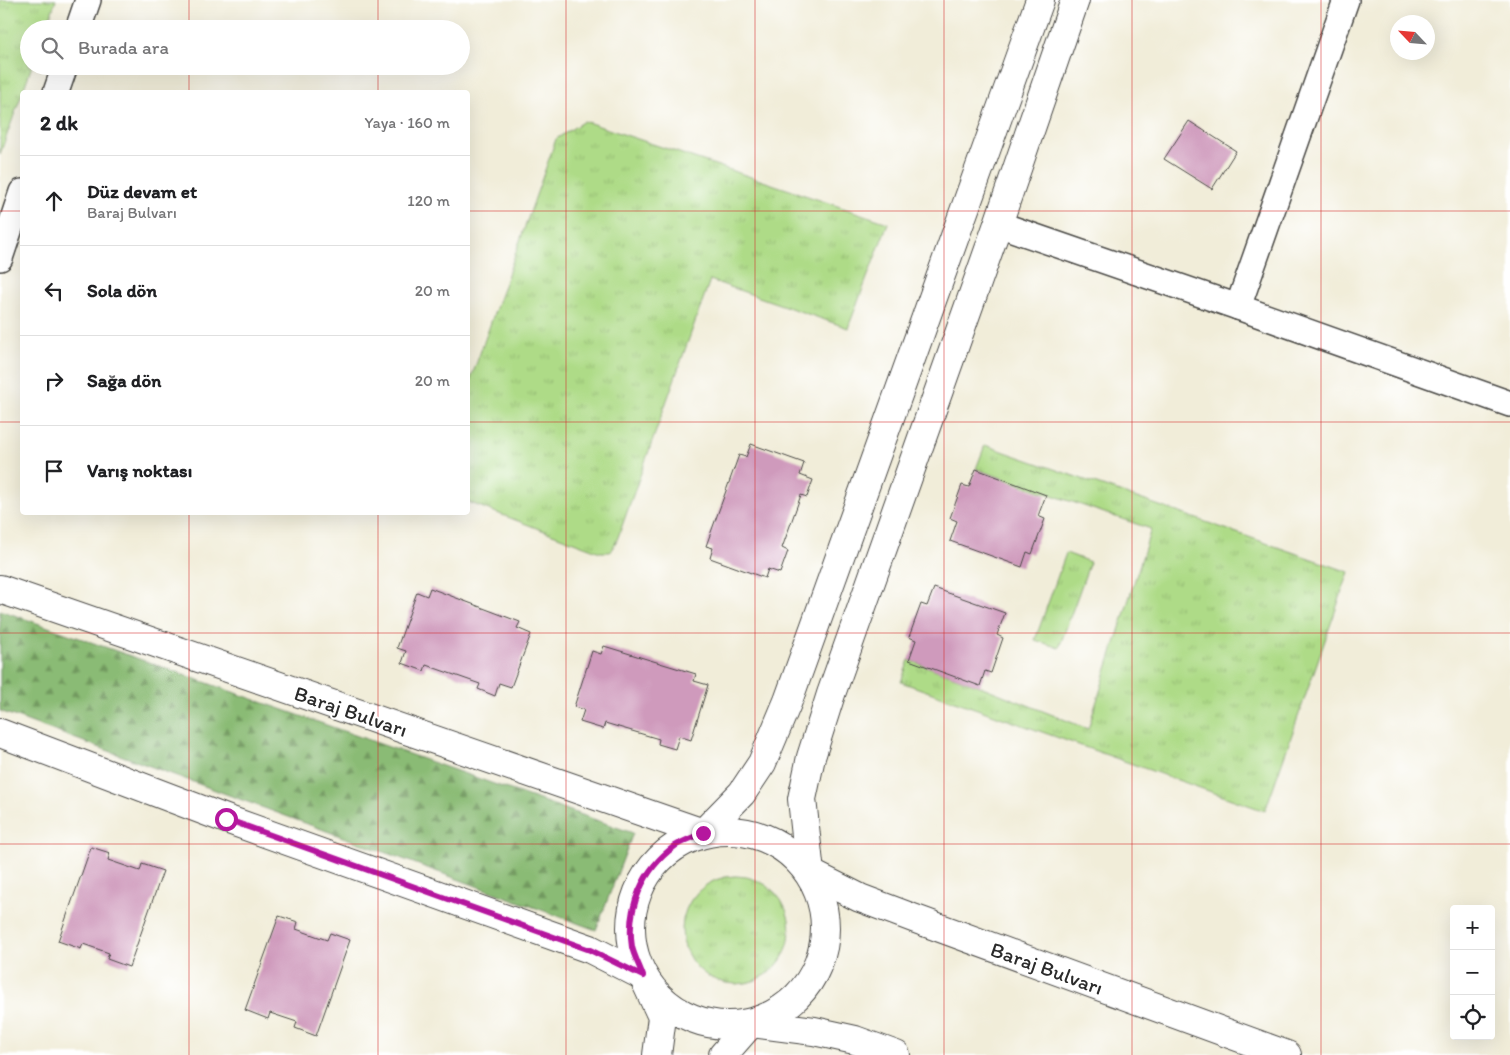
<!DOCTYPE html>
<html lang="tr">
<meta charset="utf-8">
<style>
:root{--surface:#fff;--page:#f6f6f6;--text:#202124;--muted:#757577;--line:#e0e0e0}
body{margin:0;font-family:Itim,sans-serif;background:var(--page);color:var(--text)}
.controls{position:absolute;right:15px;bottom:15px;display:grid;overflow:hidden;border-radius:5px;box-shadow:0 5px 20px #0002}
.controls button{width:45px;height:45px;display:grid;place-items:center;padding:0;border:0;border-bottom:1px solid var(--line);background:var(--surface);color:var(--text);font:25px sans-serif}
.compass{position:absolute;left:1390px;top:15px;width:45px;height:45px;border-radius:50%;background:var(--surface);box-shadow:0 5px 20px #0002;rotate:296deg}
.stop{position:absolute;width:15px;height:15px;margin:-11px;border:4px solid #b5179e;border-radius:50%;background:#fff}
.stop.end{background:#b5179e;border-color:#fff;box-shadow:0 1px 5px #0008}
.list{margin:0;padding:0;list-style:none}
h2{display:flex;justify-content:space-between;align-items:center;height:65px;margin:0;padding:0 20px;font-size:21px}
h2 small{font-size:16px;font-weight:400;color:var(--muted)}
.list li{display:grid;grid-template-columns:32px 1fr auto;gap:15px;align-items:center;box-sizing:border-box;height:90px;padding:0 20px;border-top:1px solid var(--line)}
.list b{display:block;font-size:19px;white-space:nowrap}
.list p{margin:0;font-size:16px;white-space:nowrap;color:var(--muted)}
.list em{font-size:16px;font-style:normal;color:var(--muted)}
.icon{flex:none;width:28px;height:28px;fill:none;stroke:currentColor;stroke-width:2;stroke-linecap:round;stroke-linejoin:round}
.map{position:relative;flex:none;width:1510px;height:1055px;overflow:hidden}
.search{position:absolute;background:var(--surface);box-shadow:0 5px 20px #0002;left:20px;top:20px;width:450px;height:55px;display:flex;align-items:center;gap:12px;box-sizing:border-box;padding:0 18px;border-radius:28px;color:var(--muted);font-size:19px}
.panel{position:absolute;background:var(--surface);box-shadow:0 5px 20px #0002;left:20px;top:90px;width:450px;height:425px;border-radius:5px}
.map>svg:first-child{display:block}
.grass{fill:url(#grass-tufts);stroke:#6c8359}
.forest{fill:url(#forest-firs);stroke:#5a7350}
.building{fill:#cf9abc}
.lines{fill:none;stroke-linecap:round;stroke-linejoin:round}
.minor-casing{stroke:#494845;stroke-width:28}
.tertiary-casing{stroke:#494845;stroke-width:30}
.secondary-casing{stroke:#494845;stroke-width:30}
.minor{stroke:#fff;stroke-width:25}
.tertiary{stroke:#fff;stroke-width:28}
.secondary{stroke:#fff;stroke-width:28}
.route{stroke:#b5179e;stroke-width:6}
.grid{fill:none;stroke:#d62828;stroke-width:1;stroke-opacity:0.55}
.labels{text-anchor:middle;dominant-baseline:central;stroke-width:4;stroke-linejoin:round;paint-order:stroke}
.street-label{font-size:21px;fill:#2b2b2b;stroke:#fff}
</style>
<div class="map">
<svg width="1510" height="1055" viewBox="0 0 1510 1055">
<defs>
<pattern id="grass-tufts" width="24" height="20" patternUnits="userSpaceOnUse" patternTransform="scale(1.25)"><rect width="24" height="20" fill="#aedb87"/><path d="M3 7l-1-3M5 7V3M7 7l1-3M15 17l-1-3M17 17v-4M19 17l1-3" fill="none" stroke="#96bc75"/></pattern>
<pattern id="forest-firs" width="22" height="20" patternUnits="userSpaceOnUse" patternTransform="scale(1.25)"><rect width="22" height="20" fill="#8abb74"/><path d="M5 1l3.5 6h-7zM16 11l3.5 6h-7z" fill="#71985f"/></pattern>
</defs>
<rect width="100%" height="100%" fill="#fff"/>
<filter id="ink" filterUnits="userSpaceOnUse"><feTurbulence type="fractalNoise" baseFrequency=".02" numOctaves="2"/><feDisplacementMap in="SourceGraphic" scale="10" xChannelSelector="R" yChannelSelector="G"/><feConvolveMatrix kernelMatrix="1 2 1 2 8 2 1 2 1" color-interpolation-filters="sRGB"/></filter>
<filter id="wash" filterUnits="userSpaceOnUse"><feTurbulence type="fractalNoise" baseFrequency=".0096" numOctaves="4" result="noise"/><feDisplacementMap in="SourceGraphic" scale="20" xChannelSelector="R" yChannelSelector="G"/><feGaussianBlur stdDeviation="1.12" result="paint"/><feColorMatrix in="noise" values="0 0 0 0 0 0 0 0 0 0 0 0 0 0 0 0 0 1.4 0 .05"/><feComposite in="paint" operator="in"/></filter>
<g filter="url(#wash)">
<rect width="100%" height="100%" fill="#f1edd9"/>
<g class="grass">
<path d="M0,0h56l-10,29h-17v37h3l-32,88z"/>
<path d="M584,121l304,102 -40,105 -138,-48 -93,260 -7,12h-10l-132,-50v-115l88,-248z"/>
<path d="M985,445l364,127 -84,239 -364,-129 8,-22 71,26 108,43 63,-200 -175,-60z"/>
<path d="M1066,553l24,9 -31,86 -24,-8z"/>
<circle cx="736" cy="930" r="54"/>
</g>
<path class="forest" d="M0,610l633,223 -37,97 -596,-219z"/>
<g id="blocks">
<g class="building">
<path d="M1189,121l47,30 -24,38 -48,-30z"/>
<path d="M751,444l53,19 -4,12 13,5 -6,17 -6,-2 -19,53 6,3 -8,22 -12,-4 -3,9 -55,-20 3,-10 -7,-2 33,-91 7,2z"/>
<path d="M976,469l70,26 -8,21 7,3 -13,35 -5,-2 -5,15 -72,-26 7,-20 -7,-3 12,-33 7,2z"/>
<path d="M430,588l90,34 -3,6 14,6 -20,53 -12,-4 -4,13 -17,-7 2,-5 -54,-19 -2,6 -22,-8 4,-12 -9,-3 20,-56 10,4z"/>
<path d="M934,588l71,25 -8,22 6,3 -12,35 -6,-2 -5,15 -71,-26 7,-20 -7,-3 12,-33 6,2z"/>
<path d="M604,646l92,28 -2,7 14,4 -17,55 -12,-4 -4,13 -17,-5 1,-5 -54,-16 -2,6 -23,-7 4,-12 -10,-3 18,-56 9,3z"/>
<path d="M91,847l19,6 -2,7 32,11 2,-7 21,7 -34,96 -22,-8 2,-6 -26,-9 -2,5 -23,-8z"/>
<path d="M279,916l19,6 -2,7 31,11 3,-7 20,7 -34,96 -21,-8 2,-6 -27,-9 -2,6 -23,-9z"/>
</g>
</g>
</g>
<g filter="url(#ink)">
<use href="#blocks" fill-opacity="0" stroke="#494845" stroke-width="1"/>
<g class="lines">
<g class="minor-casing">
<g id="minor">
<path d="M78,29l10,-29"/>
<path d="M56,92l9,-26"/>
<path d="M998,224l240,83 272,97"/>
<path d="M0,258l22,-66"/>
<path d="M1238,307l108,-307"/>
</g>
</g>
<g class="tertiary-casing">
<g id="tertiary">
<path d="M703,833l39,-40 20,-30 26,-62 252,-701"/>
<path d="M810,873l-8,-74 9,-42 20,-63 167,-470 77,-224"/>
<path d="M643,976l19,41 -5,38"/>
<path d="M723,1055l28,-32"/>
</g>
</g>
<g class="secondary-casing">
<g id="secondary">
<path d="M0,589l703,244"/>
<path d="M0,733l226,86 364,130 53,27"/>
<circle cx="728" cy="928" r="97"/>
<path d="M810,873l50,25 53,20 374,137"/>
<path d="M752,1023l62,8 41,9 41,15"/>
</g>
</g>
<use href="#minor" class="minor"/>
<use href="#tertiary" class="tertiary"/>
<use href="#secondary" class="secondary"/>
</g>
</g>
<g class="lines" filter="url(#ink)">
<path class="route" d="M226,819l364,131 53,26c-3,-9 -9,-20 -11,-29 -6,-39 11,-78 43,-101 8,-5 19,-9 28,-13"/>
</g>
<path class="grid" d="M189,0v29M378,0v29M566,0v1055M755,0v1055M944,0v1055M1132,0v1055M1321,0v1055M189,66v26M378,66v26M0,211h22M468,211h1042M0,422h22M468,422h1042M189,512v543M378,512v543M0,633h1510M0,844h1510"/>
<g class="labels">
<g class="street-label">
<text transform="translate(351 711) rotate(19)">Baraj Bulvarı</text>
<text transform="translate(1047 968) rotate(20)">Baraj Bulvarı</text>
</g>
</g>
</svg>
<div class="controls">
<button>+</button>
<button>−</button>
<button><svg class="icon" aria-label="locate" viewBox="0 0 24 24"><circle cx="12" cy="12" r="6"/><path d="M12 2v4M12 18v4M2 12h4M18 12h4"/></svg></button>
</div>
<svg class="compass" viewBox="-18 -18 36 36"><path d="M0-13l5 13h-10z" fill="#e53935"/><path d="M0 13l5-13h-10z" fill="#757577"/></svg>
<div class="stop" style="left:226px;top:819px"></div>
<div class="stop end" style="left:703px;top:833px"></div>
<div class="search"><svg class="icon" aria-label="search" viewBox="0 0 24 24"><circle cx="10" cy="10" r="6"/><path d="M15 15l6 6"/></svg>Burada ara</div>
<section class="panel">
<h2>2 dk<small>Yaya · 160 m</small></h2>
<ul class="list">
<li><svg class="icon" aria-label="ahead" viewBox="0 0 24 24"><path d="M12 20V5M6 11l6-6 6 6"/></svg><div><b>Düz devam et</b><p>Baraj Bulvarı</p></div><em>120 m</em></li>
<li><svg class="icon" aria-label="left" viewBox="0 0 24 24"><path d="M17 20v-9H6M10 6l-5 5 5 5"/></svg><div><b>Sola dön</b></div><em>20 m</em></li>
<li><svg class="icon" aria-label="right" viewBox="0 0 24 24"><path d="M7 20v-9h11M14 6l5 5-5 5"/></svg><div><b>Sağa dön</b></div><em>20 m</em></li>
<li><svg class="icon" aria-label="arrive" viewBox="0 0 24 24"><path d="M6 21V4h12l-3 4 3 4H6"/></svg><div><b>Varış noktası</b></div></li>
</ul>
</section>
</div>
